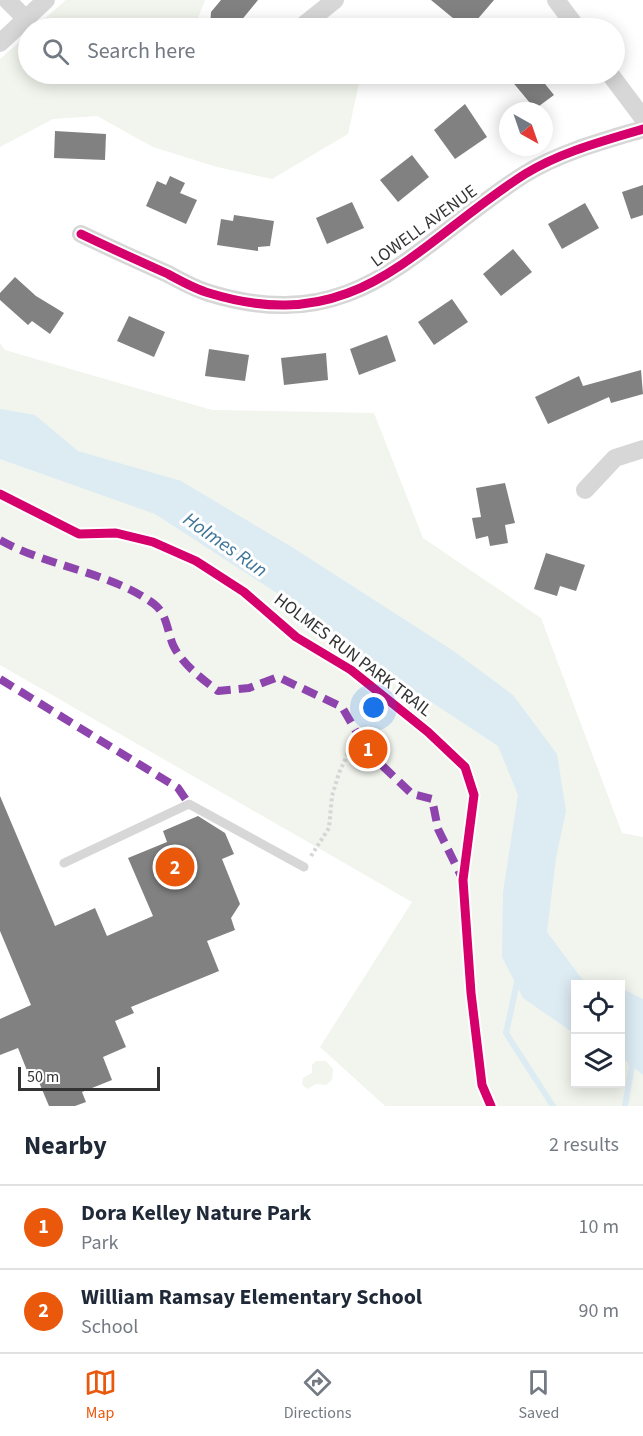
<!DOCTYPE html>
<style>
:root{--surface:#fff;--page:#f6f6f7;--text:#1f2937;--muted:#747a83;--line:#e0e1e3;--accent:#ea580c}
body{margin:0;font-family:"Source Sans 3",sans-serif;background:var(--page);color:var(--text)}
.controls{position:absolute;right:18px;bottom:18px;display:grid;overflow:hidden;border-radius:0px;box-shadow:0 3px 15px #0003}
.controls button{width:54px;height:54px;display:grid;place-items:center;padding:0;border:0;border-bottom:2px solid var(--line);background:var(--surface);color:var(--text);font:30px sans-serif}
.compass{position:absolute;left:499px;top:102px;width:54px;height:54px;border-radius:50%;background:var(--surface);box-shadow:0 3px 15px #0003;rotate:140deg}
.scale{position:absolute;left:18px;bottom:15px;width:142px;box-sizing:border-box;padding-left:6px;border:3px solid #333;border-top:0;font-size:16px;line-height:21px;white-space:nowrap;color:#333;-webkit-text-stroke:4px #fff;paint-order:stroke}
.you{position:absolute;left:374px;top:708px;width:21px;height:21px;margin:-15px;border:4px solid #fff;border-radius:50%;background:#1a73e8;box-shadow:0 0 0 9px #1a73e833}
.badge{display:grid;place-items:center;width:39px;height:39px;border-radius:50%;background:var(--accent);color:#fff;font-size:20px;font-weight:700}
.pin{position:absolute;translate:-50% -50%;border:3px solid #fff;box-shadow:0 2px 6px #0006}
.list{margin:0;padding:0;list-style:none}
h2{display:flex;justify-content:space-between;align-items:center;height:78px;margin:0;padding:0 24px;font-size:26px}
h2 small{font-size:20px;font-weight:400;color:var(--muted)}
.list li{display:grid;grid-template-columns:39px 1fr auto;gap:18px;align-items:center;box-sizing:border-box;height:84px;padding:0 24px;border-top:2px solid var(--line)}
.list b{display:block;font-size:22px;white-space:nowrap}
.list p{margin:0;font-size:20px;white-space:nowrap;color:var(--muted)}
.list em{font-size:20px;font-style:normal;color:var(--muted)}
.icon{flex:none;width:33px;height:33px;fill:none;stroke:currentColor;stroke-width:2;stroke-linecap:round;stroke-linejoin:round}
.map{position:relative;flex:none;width:643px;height:1106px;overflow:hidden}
.search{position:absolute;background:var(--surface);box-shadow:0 3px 15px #0003;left:18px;right:18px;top:18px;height:66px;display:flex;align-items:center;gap:15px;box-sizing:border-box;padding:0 21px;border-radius:33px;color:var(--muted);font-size:22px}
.sheet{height:246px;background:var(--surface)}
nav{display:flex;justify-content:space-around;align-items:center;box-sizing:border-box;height:84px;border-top:2px solid var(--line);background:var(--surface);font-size:16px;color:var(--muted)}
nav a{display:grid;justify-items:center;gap:3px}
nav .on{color:var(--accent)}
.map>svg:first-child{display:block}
.green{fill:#f1f5ed;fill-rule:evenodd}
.water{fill:#ddebf3}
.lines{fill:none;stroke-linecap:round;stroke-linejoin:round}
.stream{stroke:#ddebf3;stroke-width:6}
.building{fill:#818181}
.path{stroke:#d6d6d6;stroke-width:4;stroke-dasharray:3 3;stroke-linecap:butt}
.lane{stroke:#d7d7d7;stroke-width:9}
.street{stroke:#d7d7d7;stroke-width:18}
.quiet{stroke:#8e44ad;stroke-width:8;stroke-dasharray:15 8;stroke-linecap:butt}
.cycleway-casing{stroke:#fff;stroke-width:13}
.cycleway{stroke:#d6006c;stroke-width:9}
.labels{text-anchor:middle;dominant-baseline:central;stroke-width:6;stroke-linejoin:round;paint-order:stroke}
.street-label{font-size:18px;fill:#333;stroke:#fff}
.water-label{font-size:20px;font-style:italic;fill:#3f7597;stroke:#fff}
</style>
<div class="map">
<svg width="643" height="1106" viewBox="0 0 643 1106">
<rect width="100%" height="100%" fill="#fff"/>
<g class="green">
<path d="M66,0h139l-11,28h-160z"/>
<path d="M28,34v40h205l60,4 68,-4 -13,60 -76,45 -55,-12 -64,-20 -56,-31 -44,3 -53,28v-88z"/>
<path d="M0,343l5,7 207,60 162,3 49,125 118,80 81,215 21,4v269h-258l-65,-59 92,-145 -412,-237zM576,984h44v100h-44z"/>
<path d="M316,1061h10l7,8 -1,11 -6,5 -10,-1 -9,5 -5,-5 1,-6 9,-5v-8z"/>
</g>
<g class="water">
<path d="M0,409l35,6 43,36 103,30 114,68 160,103 58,43 44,59 9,57 -10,47 -9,74 35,47 24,5h-30l-1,50 -52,-36 -21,-41 1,-65 15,-97 -20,-49 -141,-93 -71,-54 -131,-85 -155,-55z"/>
<path d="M621,988l22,11v76l-22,-18z"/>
</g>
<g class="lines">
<g class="stream">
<path d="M518,978l-12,55 47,73"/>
<path d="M625,1106l7,-40 -2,-6"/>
</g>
</g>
<g class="building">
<path d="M221,0h37l-18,22 3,6h-33l1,-16z"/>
<path d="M431,0h63l-24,28h-5z"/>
<path d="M506,74h31l17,21 -19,14z"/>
<path d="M465,104l22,33 -32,22 -21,-29z"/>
<path d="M55,131l51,3 -1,26 -51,-2z"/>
<path d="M412,155l17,22 -31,25 -18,-22z"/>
<path d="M170,176l15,7 -5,10 17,7 -11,24 -40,-18 11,-25 9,4z"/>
<path d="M643,185v30l-12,4 -9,-27z"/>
<path d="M352,202l12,26 -37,16 -11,-26z"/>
<path d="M585,203l14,25 -37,21 -14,-25z"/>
<path d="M234,215l40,6 -4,25 -12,1v4l-41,-6 4,-26 12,2z"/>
<path d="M513,249l19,23 -31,24 -18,-22z"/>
<path d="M15,277l21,19 28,17 -14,21 -18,-13 -4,4 -28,-25v-7z"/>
<path d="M452,299l16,23 -34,23 -16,-23z"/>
<path d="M129,316l36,16 -11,25 -37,-16z"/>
<path d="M387,335l9,26 -37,14 -9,-26z"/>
<path d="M209,349l40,6 -4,26 -40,-5z"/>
<path d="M326,353l2,27 -44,5 -3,-27z"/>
<path d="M641,370l2,24 -32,9 -2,-6 -61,27 -13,-27 44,-21 4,10z"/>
<path d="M505,483l10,40 -10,2 3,18 -18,3 -2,-10 -12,3 -4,-21 9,-1 -5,-29z"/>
<path d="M546,553l39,12 -9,26 -16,-5 -3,10 -23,-7z"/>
<path d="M0,796l55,130 40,-18 12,28 46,-20 -25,-58 39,-16 -4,-11 35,-15 27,17 9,21 -12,5 18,45 -9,14 4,12 -28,11 12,30 -88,36 3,6 -19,8 11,26 -23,10 9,23 -30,12 4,10 -11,4h-26l-11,-26 -6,3 -14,-35 -18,7v-36l31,-14 -31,-74z"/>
</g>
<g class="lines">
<path class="path" d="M311,856l18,-28 3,-32 7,-23 9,-20 12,-16"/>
<path class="lane" d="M64,863l125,-59 115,63"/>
<g class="street">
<path d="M7,0l19,19"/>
<path d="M556,0l21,28"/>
<path d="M300,28l35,-28"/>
<path d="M0,43l46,-43"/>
<path d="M610,74l33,44"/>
<path d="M81,234c29,14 58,27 87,40 13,7 27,15 41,19 149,46 206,-49 316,-119 36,-22 78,-33 118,-45"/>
<path d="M585,490l30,-32 28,-9"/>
</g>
<g class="quiet">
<path d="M0,540c48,27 111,32 154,64 13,10 13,26 19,41 9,19 29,34 45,46l31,-3 29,-11 64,30 26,45 44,42 20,5 6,30 24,49"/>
<path d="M0,679l178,109 11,16"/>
</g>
<g class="cycleway-casing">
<g id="cycleway">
<path d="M81,234c29,14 58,27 87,40 13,7 27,15 41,19 149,46 206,-49 316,-119 36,-22 78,-33 118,-45"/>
<path d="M0,494l79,40 37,-1 37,9 43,19 48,31 52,45 55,33 77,62 37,35 9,28 -11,85 8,113 11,92 9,21"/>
</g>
</g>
<use href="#cycleway" class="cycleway"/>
</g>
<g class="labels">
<g class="street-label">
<text transform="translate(424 226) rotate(-36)">LOWELL AVENUE</text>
<text transform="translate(353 655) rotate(37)">HOLMES RUN PARK TRAIL</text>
</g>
<g class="water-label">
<text transform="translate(225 545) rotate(35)">Holmes Run</text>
</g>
</g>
</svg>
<div class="controls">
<button><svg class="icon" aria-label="locate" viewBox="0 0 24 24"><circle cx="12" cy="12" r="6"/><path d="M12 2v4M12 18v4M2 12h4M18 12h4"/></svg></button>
<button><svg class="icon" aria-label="layers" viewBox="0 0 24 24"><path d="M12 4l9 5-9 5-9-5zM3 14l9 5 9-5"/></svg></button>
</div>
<svg class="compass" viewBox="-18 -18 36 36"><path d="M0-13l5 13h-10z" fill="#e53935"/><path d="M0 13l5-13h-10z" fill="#747a83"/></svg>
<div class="scale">50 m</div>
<div class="you"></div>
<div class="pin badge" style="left:368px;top:749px">1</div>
<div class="pin badge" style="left:175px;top:867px">2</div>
<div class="search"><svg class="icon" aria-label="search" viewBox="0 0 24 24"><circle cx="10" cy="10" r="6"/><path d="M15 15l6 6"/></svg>Search here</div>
</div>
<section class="sheet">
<h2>Nearby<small>2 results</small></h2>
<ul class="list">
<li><span class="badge">1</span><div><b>Dora Kelley Nature Park</b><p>Park</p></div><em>10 m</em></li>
<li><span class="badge">2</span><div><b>William Ramsay Elementary School</b><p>School</p></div><em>90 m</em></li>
</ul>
</section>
<nav>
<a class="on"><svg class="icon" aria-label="map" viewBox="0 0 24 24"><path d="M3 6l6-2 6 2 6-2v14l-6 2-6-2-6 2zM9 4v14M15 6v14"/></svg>Map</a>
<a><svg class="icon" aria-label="directions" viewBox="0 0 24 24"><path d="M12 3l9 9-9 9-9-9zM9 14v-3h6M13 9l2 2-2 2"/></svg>Directions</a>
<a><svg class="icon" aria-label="saved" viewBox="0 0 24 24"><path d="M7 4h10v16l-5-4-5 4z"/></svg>Saved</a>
</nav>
